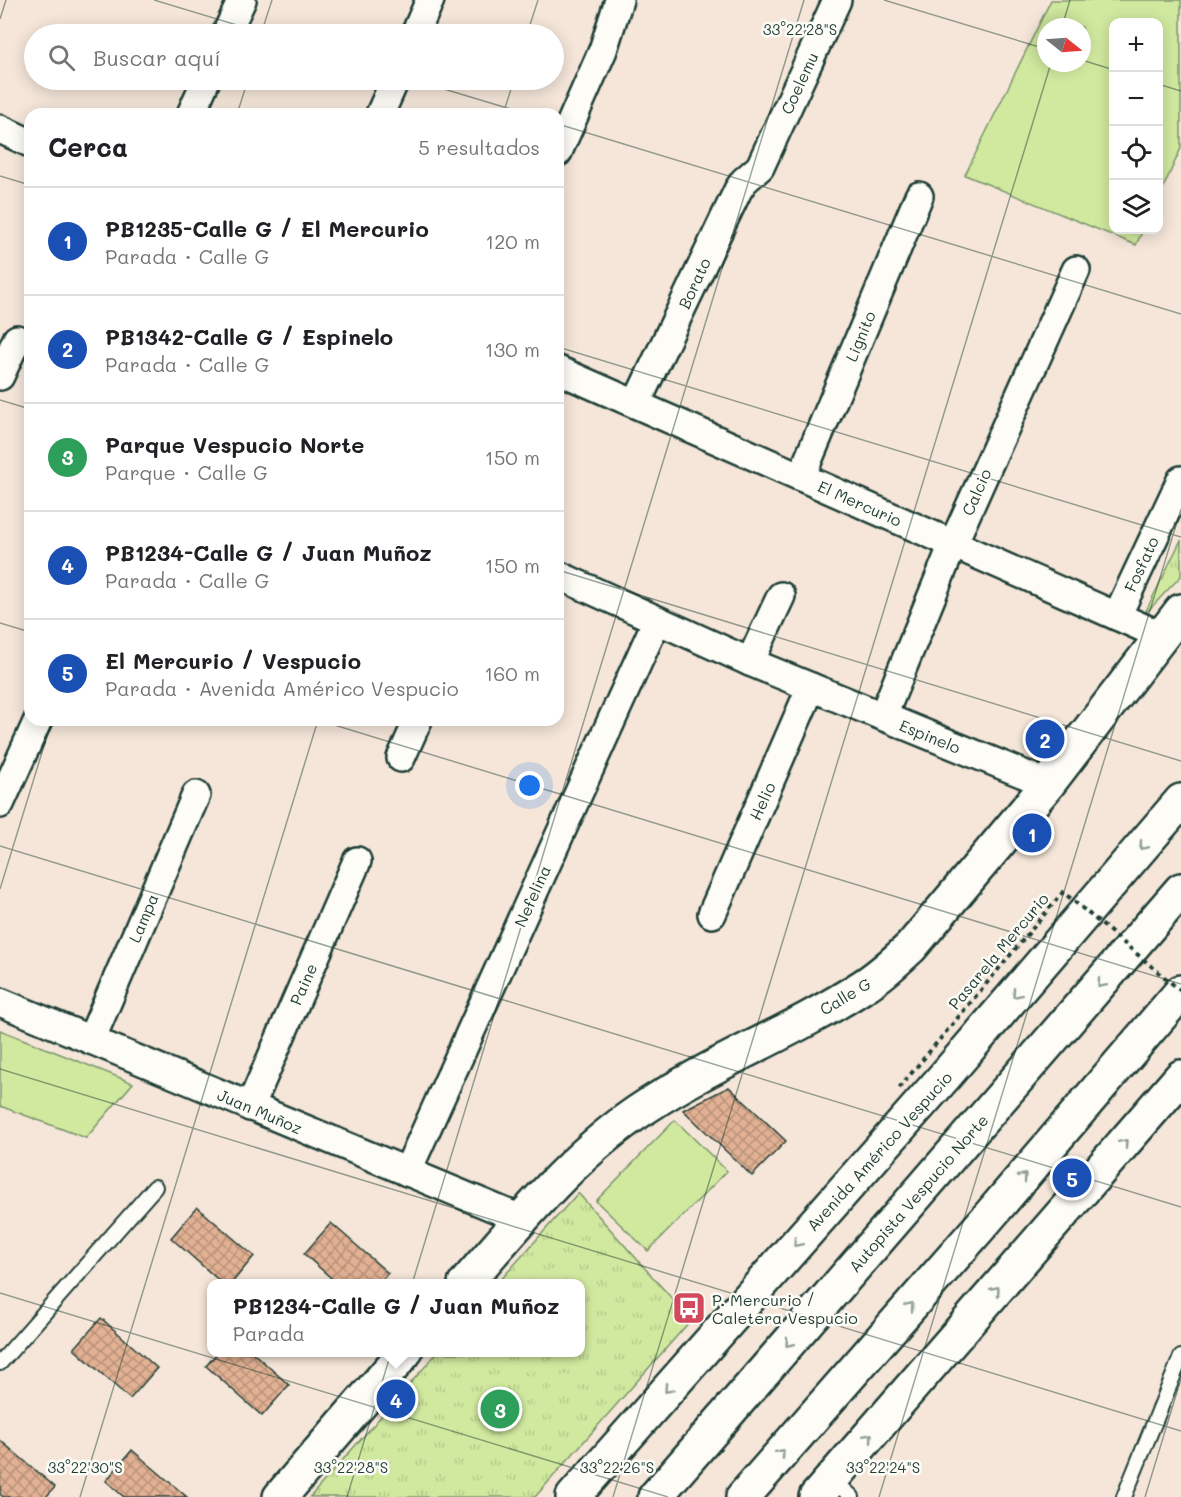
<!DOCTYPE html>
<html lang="es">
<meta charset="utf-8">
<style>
:root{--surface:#fff;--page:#f2f2f2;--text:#202124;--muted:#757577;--line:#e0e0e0;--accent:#2563eb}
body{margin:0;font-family:Mali,sans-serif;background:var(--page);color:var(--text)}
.controls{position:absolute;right:18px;top:18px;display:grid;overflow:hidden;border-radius:12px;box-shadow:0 3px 15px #0003}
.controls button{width:54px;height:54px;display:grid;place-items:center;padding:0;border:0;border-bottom:2px solid var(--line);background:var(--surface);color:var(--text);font:30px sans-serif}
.compass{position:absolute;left:1037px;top:18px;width:54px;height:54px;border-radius:50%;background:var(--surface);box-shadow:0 3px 15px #0003;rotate:107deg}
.you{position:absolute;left:530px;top:786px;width:21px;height:21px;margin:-15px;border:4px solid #fff;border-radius:50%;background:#1a73e8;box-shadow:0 0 0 9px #1a73e833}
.badge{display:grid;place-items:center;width:39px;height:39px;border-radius:50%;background:var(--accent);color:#fff;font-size:20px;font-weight:700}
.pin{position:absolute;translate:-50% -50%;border:3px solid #fff;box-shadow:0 2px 6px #0006}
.popup{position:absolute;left:207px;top:1279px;width:378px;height:78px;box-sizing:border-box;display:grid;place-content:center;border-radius:12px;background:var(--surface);filter:drop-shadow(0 2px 4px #0005);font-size:20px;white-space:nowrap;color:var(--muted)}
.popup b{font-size:22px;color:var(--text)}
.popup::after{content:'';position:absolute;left:50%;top:100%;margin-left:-12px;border:12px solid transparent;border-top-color:var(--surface)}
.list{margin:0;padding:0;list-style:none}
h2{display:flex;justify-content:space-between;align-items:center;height:78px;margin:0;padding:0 24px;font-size:26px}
h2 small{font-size:20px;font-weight:400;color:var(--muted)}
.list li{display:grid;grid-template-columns:39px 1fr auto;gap:18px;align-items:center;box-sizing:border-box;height:108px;padding:0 24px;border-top:2px solid var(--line)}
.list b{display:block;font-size:22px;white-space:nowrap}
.list p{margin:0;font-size:20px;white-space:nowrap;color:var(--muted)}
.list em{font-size:20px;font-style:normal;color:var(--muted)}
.icon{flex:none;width:33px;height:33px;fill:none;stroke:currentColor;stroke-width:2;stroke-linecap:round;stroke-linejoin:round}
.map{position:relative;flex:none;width:1181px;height:1497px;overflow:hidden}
.search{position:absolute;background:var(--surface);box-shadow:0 3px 15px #0003;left:24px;top:24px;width:540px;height:66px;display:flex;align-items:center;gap:15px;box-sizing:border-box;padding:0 21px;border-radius:33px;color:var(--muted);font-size:22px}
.panel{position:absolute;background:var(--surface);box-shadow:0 3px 15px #0003;left:24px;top:108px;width:540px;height:618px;border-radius:18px}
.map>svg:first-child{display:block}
.grass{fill:#d1e99f;stroke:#78936a;stroke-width:1.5;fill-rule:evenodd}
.park{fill:url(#park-tufts);stroke:#78936a;stroke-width:1.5}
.building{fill:url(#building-cross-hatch);stroke:#1f3d34;stroke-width:1.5}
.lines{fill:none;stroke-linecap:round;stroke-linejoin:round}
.service-casing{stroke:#1f3d34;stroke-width:18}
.minor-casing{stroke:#1f3d34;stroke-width:32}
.tertiary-casing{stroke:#1f3d34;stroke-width:38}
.secondary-casing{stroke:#1f3d34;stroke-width:38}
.motorway-casing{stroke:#1f3d34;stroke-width:38}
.service{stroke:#fdfcf7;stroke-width:14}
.minor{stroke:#fdfcf7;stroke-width:27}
.tertiary{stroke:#fdfcf7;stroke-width:33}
.secondary{stroke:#fdfcf7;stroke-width:33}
.motorway{stroke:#fdfcf7;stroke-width:33}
.path-bridge{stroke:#1f3d34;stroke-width:4;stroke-dasharray:4.5 4.5;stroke-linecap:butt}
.oneway{stroke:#8e9c96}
.ticks{fill:none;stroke:#1f3d34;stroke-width:1.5;stroke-opacity:0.45}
.labels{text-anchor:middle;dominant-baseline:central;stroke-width:5;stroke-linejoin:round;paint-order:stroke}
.street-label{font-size:16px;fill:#1f3d34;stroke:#fdfcf7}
.poi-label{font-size:16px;fill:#1f3d34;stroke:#fdfcf7;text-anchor:start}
.ticks-label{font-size:15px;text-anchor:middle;fill:#1f3d34;stroke:#fdfcf7;stroke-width:5;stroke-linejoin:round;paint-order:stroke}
</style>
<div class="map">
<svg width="1181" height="1497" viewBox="0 0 1181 1497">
<defs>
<pattern id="park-tufts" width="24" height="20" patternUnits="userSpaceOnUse" patternTransform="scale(1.5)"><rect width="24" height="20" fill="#d1e99f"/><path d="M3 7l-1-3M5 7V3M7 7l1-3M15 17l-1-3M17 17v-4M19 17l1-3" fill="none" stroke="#b3c98a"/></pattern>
<pattern id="building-cross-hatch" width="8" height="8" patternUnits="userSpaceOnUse" patternTransform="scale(1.5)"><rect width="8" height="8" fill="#e2b193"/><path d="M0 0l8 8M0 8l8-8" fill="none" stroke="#b79179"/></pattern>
</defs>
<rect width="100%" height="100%" fill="#f5e6d9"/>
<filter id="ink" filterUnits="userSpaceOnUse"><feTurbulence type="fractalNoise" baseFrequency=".0167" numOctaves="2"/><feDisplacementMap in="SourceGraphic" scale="12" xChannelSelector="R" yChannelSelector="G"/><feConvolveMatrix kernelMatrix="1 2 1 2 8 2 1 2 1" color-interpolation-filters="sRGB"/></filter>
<g filter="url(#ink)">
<g class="grass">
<path d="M1051,0h130v148l-22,49 -1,-175h-44v208h29l-7,15 -171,-70zM1046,27h36v36h-36z"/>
<path d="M0,1030l133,53 -47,55 -86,-32z"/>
<path d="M675,1120l52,51 -79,80 -52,-50z"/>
</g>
<g class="park">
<path d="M1181,540v36l-37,39z"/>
<path d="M578,1193l113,127 -156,177h-225l127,-144 143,-1v-68l-82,-1z"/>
</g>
<g class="building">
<path d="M729,1087l57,54 -34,35 -69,-66z"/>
<path d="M197,1207l57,49 -23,28h-8l-52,-46z"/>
<path d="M331,1223l57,50 -10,11h-40l-34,-30z"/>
<path d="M101,1318l56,50 -27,31 -56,-50z"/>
<path d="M218,1352h34l37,33 -27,31 -56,-50z"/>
<path d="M0,1440l55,47 -9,10h-43l-3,-3z"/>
<path d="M132,1450l55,47h-63l-18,-16z"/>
</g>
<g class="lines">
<g class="service-casing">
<g id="service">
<path d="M0,1363l155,-176"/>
<path d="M832,1479l20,18"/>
<path d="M1124,1497l57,-140"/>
</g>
</g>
<g class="minor-casing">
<g id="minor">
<path d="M226,34l16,-34"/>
<path d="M415,34l15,-34"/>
<path d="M191,114l15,-34"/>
<path d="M380,114l15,-34"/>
<path d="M0,129l30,14"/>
<path d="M558,152l45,-102 16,-50"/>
<path d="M558,370l604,266"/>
<path d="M0,376l17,-37"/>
<path d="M636,404l102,-214 6,-9 16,-14 77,-167"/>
<path d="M801,477l118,-281"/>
<path d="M558,575l192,87 298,122"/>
<path d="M1117,616l64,-136"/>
<path d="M750,662l31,-66"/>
<path d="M883,716l70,-172 123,-274"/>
<path d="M401,758l17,-38"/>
<path d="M0,804l38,-84"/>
<path d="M712,914l99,-227"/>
<path d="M0,1002l521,217"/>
<path d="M91,1040l105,-245"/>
<path d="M250,1107l107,-246"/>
<path d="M407,1172l250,-552"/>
</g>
</g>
<g class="tertiary-casing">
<g id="tertiary">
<path d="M465,1284c56,-64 110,-132 182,-178 68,-45 146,-74 215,-119 18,-11 34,-26 49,-40l137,-163 133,-173"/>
<path d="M280,1497l125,-145"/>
</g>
</g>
<g class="secondary-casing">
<g id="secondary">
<path d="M573,1497l372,-421 236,-275"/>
<path d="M816,1497l365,-420"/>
</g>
</g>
<g class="motorway-casing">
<g id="motorway">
<path d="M655,1497l526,-607"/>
<path d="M743,1497l242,-276 196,-229"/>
</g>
</g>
<use href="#service" class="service"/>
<use href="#minor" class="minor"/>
<use href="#tertiary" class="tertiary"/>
<use href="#secondary" class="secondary"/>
<use href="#motorway" class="motorway"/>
<path class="path-bridge" d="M899,1088l164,-196 118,99"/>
</g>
<defs><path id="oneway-chevron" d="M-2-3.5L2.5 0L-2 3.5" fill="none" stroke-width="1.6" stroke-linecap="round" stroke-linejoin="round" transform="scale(1.5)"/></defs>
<g class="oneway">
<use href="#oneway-chevron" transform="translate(1143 846) rotate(131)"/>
<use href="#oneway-chevron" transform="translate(1101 984) rotate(131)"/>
<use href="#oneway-chevron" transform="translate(1016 994) rotate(131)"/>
<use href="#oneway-chevron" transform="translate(1124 1143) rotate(-49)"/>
<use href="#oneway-chevron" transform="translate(1023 1177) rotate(-49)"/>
<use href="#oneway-chevron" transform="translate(797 1243) rotate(131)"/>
<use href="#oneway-chevron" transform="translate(996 1290) rotate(-49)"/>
<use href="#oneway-chevron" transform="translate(910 1306) rotate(-49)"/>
<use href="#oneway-chevron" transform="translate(789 1343) rotate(131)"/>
<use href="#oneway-chevron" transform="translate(668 1389) rotate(131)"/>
<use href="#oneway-chevron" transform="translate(869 1437) rotate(-49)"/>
<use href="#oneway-chevron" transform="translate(781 1453) rotate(-49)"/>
</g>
</g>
<path class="ticks" d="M154,0l113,34M884,0l162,49M0,19l6,-19M1062,27l8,-27M261,34l11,-34M527,34l11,-34M1082,60l32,10M414,80l113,34M1158,84l23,7M237,114l11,-34M503,114l11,-34M558,124l623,190M0,176l30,9M558,347l623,190M0,400l30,9M558,570l623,191M0,623l30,9M318,720l863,264M0,846l1181,361M0,889l52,-169M0,1069l1181,362M0,1293l668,204M80,1497l238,-777M347,1497l457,-1497M613,1497l438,-1434M879,1497l302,-988M1145,1497l36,-118"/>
<defs>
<g id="bus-square" transform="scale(1.725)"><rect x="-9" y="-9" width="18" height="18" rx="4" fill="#d1495b" stroke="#fdfcf7"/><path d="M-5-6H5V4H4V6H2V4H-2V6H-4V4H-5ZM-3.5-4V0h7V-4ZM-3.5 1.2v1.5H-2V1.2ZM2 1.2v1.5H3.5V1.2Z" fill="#fff"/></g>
</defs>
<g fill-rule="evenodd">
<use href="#bus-square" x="689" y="1308"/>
</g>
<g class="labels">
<g class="street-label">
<text transform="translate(799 83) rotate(-65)">Coelemu</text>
<text transform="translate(694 283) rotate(-65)">Borato</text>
<text transform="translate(860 336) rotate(-67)">Lignito</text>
<text transform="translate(976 492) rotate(-66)">Calcio</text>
<text transform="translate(860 503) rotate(24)">El Mercurio</text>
<text transform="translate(1141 564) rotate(-65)">Fosfato</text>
<text transform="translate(930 736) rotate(22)">Espinelo</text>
<text transform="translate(762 801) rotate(-66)">Helio</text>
<text transform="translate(532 896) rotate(-66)">Nefelina</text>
<text transform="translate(143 918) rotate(-67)">Lampa</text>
<text transform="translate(998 951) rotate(-50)">Pasarela Mercurio</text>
<text transform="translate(303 984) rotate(-66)">Paine</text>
<text transform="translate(845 996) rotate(-31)">Calle G</text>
<text transform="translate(260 1111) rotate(23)">Juan Muñoz</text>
<text transform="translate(879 1151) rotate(-48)">Avenida Américo Vespucio</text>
<text transform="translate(918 1193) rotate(-49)">Autopista Vespucio Norte</text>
</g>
<g class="poi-label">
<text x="712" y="1299">P. Mercurio /<tspan x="712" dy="18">Caletera Vespucio</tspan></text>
</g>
</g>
<g class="ticks-label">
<text x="800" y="35">33°22'28"S</text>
<text x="85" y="1473">33°22'30"S</text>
<text x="351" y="1473">33°22'28"S</text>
<text x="617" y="1473">33°22'26"S</text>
<text x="883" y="1473">33°22'24"S</text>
</g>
</svg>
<div class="controls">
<button>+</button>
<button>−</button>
<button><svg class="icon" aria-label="locate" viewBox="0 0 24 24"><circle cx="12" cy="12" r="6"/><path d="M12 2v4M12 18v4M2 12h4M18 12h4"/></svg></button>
<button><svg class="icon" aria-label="layers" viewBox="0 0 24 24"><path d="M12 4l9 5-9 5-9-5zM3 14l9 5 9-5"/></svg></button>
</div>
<svg class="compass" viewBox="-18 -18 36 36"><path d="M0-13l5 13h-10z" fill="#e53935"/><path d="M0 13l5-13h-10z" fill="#757577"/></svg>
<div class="you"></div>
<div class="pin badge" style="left:1032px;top:833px;background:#1a4fb4">1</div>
<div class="pin badge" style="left:1045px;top:739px;background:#1a4fb4">2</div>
<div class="pin badge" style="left:500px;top:1409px;background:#2e9e5b">3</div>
<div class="pin badge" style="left:396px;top:1399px;background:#1a4fb4">4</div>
<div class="popup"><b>PB1234-Calle G / Juan Muñoz</b>Parada</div>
<div class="pin badge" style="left:1072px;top:1178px;background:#1a4fb4">5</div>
<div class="search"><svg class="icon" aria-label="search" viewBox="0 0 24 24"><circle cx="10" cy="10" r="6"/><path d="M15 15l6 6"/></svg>Buscar aquí</div>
<section class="panel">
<h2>Cerca<small>5 resultados</small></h2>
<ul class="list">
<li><span class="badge" style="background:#1a4fb4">1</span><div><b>PB1235-Calle G / El Mercurio</b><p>Parada · Calle G</p></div><em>120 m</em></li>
<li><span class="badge" style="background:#1a4fb4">2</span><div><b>PB1342-Calle G / Espinelo</b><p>Parada · Calle G</p></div><em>130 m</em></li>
<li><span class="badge" style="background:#2e9e5b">3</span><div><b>Parque Vespucio Norte</b><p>Parque · Calle G</p></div><em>150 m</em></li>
<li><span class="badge" style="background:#1a4fb4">4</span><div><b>PB1234-Calle G / Juan Muñoz</b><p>Parada · Calle G</p></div><em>150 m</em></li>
<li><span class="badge" style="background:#1a4fb4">5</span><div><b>El Mercurio / Vespucio</b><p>Parada · Avenida Américo Vespucio</p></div><em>160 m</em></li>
</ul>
</section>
</div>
